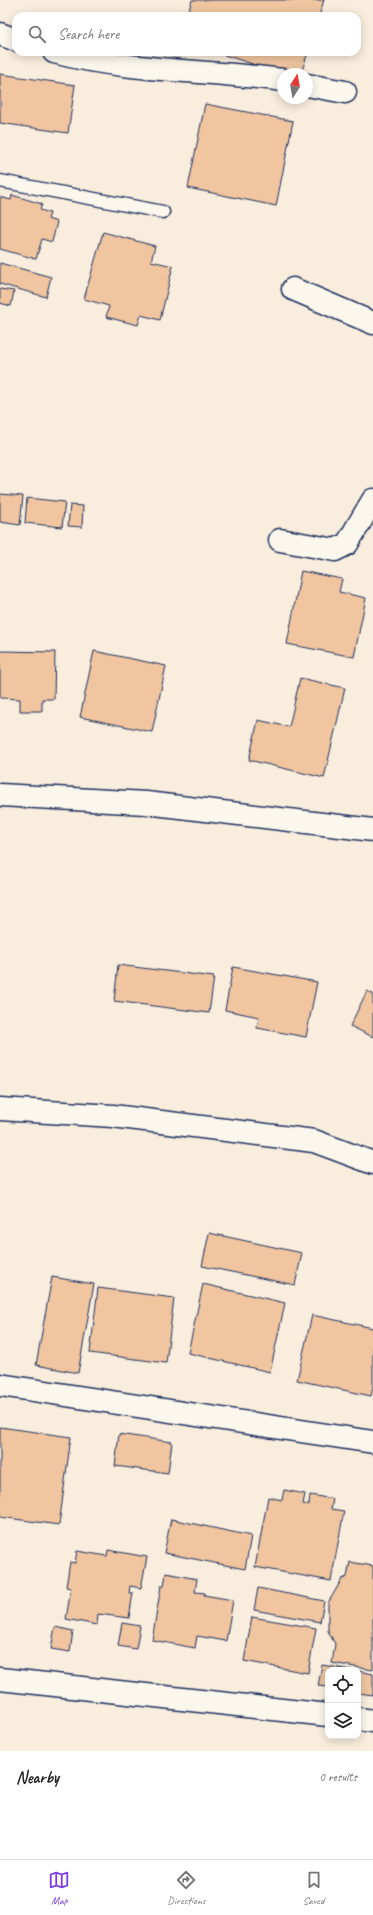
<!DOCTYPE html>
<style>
:root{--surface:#fff;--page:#f6f6f6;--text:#222;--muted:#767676;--line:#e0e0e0;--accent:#7c3aed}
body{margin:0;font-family:Caveat,sans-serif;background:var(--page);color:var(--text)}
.controls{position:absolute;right:12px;bottom:12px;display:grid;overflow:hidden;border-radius:8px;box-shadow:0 2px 10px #0003}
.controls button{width:36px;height:36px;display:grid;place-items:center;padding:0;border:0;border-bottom:1px solid var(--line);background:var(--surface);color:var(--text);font:20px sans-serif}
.compass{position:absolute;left:277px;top:68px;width:36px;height:36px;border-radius:50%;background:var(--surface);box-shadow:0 2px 10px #0003;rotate:11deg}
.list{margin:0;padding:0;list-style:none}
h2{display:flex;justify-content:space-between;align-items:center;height:52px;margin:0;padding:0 16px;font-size:17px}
h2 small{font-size:13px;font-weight:400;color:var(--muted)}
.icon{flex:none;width:22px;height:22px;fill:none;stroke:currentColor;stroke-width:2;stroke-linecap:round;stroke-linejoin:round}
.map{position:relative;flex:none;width:373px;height:1751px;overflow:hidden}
.search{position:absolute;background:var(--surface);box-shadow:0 2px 10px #0003;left:12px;right:12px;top:12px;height:44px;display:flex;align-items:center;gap:10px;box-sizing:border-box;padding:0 14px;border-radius:12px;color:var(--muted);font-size:15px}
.sheet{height:108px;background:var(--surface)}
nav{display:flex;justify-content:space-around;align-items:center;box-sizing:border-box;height:56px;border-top:1px solid var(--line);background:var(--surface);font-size:11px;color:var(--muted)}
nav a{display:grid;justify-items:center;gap:2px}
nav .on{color:var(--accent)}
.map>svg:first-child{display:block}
.building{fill:#f0c5a0;stroke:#1b2f5e}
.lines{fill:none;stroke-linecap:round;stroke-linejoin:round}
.lane-casing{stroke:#1b2f5e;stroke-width:15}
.street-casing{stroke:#1b2f5e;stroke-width:25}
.lane{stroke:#fbf7ec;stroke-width:12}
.street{stroke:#fbf7ec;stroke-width:22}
</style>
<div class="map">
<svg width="373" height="1751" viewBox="0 0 373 1751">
<rect width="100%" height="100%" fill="#f9eddd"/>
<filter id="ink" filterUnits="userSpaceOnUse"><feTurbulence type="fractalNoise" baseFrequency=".025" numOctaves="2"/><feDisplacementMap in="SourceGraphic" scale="8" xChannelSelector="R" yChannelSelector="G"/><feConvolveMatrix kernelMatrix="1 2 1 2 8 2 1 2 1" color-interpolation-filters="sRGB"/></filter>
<g filter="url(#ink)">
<g class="building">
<path d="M192,0h132l-5,16h-132z"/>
<path d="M215,52h93l-7,22h-17z"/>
<path d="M0,74l75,11 -7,48 -68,-10z"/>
<path d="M205,104l88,17 -17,85 -88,-18z"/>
<path d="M12,195l30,9 -2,6 10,3 -2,6 9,3 -5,20 -10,-3 -6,20 -36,-10v-52l11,3z"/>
<path d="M103,232l52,14 -4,15 22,5 -13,54 -19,-5 -3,10 -32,-8 3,-11 -25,-7z"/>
<path d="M0,263l51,14 -5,20 -46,-13z"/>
<path d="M0,289l14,2 -3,15 -11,-3z"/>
<path d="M0,494l23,2 -3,29 -20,-3z"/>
<path d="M27,498l38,4 -3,25 -37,-4z"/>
<path d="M70,505l13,1 -1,21 -14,-1z"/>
<path d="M301,571l41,8 -3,13 27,6 -12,59 -67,-13z"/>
<path d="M0,651l55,1 -1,47h-12v12h-22v-12l-20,-1z"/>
<path d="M94,651l72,15 -14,66 -72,-15z"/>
<path d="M300,678l45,10 -21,90 -75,-18 9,-40 31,7z"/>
<path d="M118,965l96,12 -5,36 -95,-12z"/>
<path d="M233,967l84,15 -11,55 -49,-9 2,-11 -34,-7z"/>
<path d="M367,991l6,3v43l-23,-11z"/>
<path d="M209,1233l93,20 -7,32 -93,-19z"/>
<path d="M52,1277l42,7 -16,89 -42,-8z"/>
<path d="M203,1284l82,19 -15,69 -82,-19z"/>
<path d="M98,1288l76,10 -8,65 -76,-10z"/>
<path d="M312,1315l61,13v59l-2,9 -74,-16z"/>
<path d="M0,1427l71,10 -12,88 -59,-8z"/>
<path d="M119,1434l53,8 -4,31 -53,-7z"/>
<path d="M284,1490l21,4 -2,10 6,1 1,-10 23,4 -2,10 13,2 -13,70 -76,-14 13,-70 14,3z"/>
<path d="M171,1519l80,17 -6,33 -81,-16z"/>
<path d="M108,1550l39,7 -6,31 -11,-2 -1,7h4l-4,25 -31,-4 -1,11 -31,-6 5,-31 -5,-1 4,-25 5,1 2,-12 30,5z"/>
<path d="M350,1562l23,4v104l-41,-7 3,-19 -7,-13v-28l14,-24 5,-2z"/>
<path d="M166,1573l31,6 -2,13 10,1 -1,2 29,5 -7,41 -29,-5 -2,12 -43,-8 9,-54h3z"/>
<path d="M258,1588l66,13 -4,21 -66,-12z"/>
<path d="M252,1617l64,11 -8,45 -64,-12z"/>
<path d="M122,1623l18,3 -4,23 -18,-3z"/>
<path d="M55,1627l18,4 -3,21 -19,-3z"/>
<path d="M322,1665l29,5h-23v17l-10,-1z"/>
<path d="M358,1671l15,3v21l-15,-2z"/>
</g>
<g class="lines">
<g class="lane-casing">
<path id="lane" d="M0,181l163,31"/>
</g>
<g class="street-casing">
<g id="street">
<path d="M0,34l16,6"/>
<path d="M54,52c75,20 153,18 229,28"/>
<path d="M307,85l38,7"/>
<path d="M293,289l80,34"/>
<path d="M280,540l55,10 12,-6 26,-44"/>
<path d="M0,795l146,8 227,27"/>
<path d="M0,1109l113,7 201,25 59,22"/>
<path d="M0,1385l373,57"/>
<path d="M0,1679l328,36"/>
<path d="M358,1719l15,2"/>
</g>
</g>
<use href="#lane" class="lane"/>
<use href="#street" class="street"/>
</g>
</g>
</svg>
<div class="controls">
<button><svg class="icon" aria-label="locate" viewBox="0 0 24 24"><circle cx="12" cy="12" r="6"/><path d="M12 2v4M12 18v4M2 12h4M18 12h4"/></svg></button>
<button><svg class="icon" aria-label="layers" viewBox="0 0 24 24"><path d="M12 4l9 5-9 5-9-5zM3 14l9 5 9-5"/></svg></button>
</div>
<svg class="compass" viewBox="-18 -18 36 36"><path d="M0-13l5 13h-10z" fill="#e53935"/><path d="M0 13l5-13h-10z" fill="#767676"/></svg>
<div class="search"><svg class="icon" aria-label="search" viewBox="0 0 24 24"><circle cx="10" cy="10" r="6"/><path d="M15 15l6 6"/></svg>Search here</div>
</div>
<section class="sheet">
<h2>Nearby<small>0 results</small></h2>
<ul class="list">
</ul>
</section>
<nav>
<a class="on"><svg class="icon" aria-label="map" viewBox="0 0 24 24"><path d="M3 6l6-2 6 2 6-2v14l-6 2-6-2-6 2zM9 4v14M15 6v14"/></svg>Map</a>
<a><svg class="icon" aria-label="directions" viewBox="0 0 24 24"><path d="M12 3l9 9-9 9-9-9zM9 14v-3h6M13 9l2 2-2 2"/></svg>Directions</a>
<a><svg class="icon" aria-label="saved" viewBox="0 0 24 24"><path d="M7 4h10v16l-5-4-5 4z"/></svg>Saved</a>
</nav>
